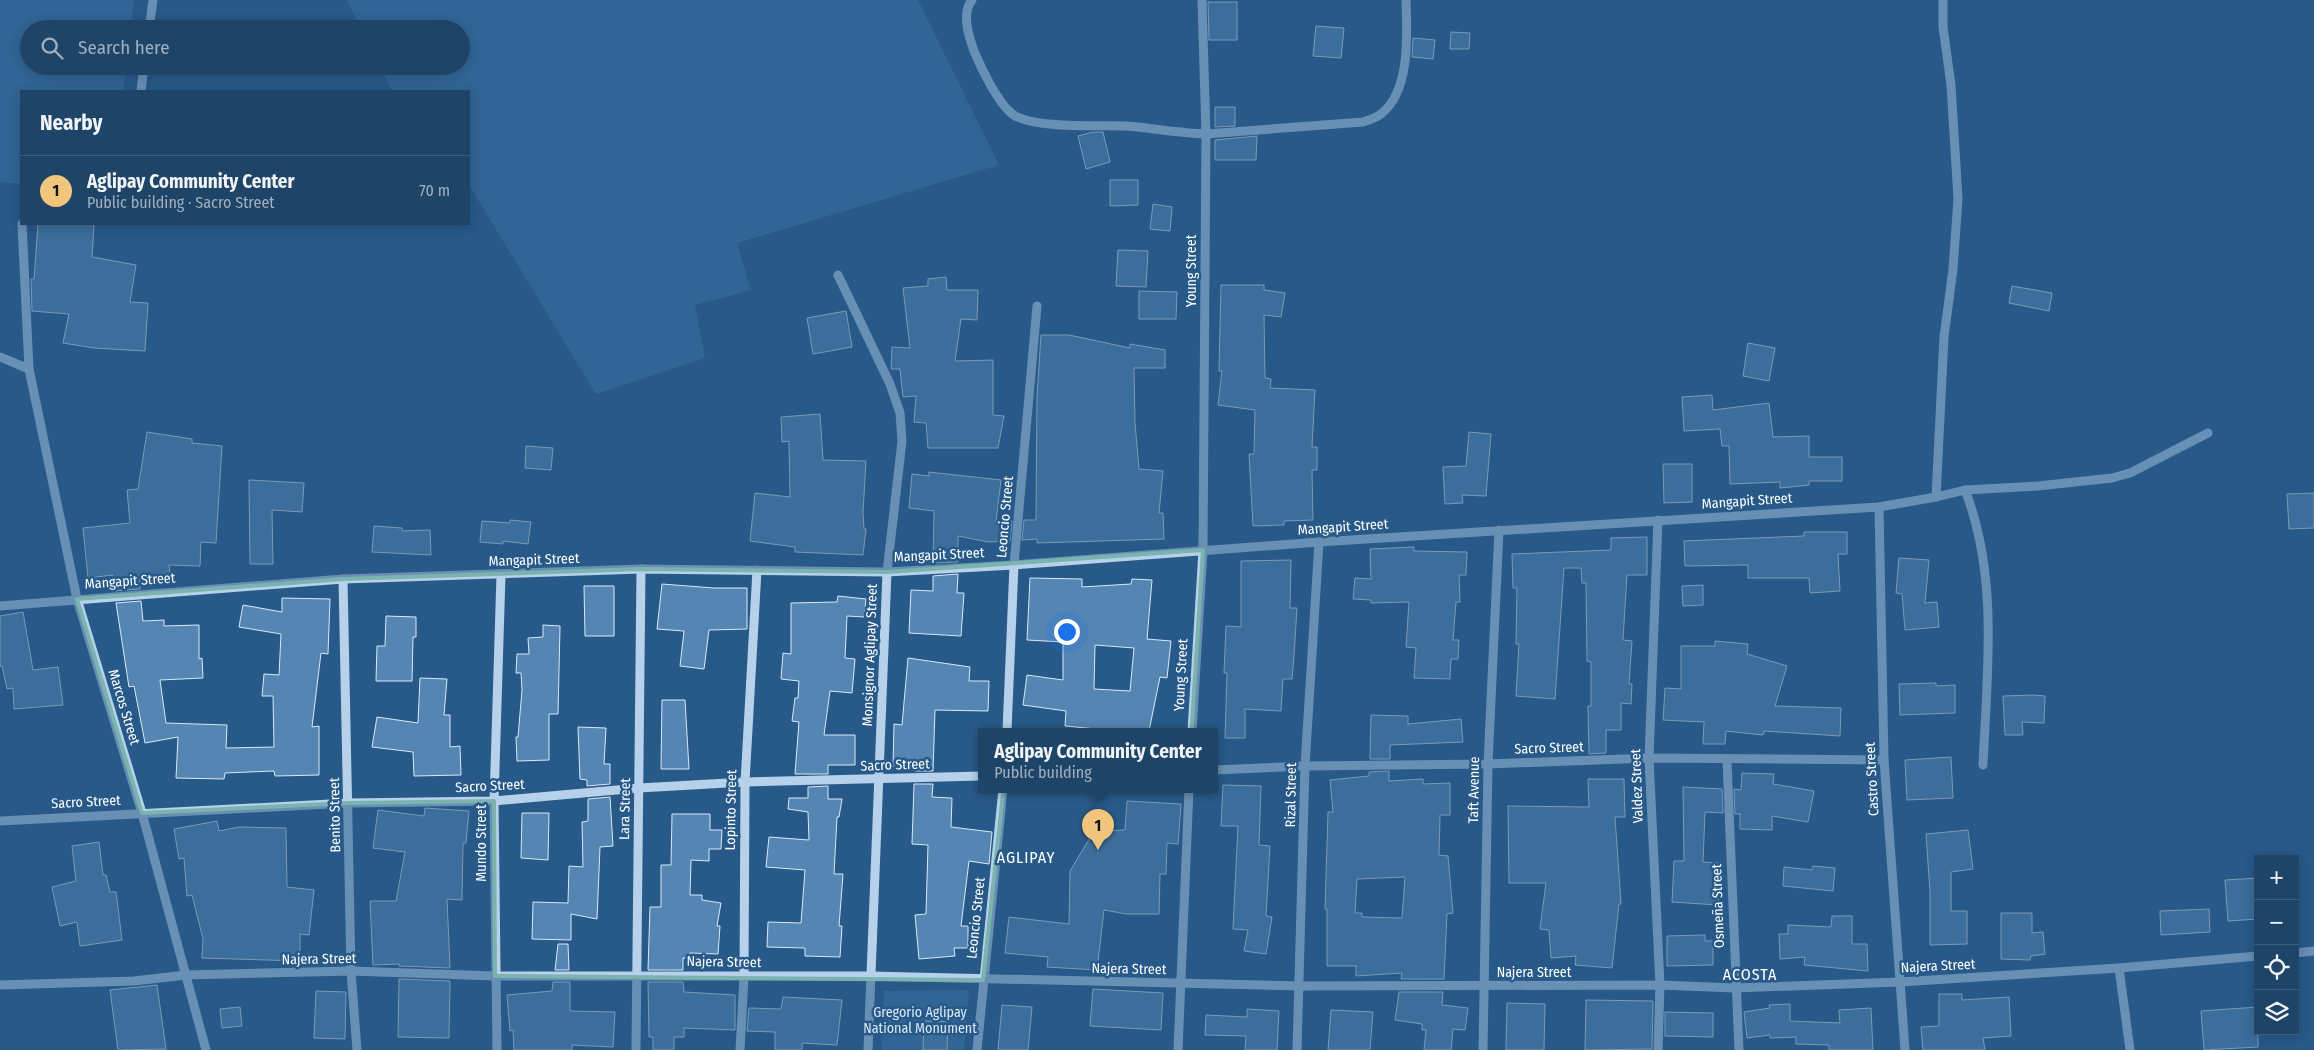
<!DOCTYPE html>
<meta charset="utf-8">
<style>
:root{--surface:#1e4467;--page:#264b6d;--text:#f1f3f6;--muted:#a1b0c0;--line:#3c5c7b;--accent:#f1c67c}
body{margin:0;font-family:"Fira Sans Condensed",sans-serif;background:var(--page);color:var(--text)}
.controls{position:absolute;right:15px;bottom:15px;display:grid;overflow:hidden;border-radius:0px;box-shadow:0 2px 12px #0003}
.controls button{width:45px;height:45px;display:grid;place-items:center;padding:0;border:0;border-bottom:1px solid var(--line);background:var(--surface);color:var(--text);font:25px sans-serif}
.you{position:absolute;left:1066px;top:631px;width:18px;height:18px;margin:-12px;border:4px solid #fff;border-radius:50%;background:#1a73e8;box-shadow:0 0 0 8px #1a73e833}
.badge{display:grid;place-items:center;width:32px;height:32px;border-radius:50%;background:var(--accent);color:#111;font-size:16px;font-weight:700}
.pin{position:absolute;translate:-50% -41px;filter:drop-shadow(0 1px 2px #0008)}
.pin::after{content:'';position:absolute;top:26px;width:18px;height:15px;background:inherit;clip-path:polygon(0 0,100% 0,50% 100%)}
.popup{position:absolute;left:978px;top:728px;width:240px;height:65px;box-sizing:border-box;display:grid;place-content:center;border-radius:0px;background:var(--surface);filter:drop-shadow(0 1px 4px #0005);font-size:16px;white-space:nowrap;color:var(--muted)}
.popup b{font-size:19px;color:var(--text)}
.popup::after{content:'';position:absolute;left:50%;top:100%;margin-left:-10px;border:10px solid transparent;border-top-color:var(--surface)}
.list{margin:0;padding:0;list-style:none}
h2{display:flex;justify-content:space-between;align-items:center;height:65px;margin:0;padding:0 20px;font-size:21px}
h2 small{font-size:16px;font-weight:400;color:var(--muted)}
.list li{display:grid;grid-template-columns:32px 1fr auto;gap:15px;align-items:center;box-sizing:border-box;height:70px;padding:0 20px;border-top:1px solid var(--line)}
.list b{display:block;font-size:19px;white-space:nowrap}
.list p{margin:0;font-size:16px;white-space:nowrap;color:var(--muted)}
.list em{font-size:16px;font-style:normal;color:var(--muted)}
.icon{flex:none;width:28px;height:28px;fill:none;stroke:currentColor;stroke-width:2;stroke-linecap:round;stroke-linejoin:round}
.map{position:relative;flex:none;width:2314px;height:1050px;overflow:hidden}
.search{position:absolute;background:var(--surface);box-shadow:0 2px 12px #0003;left:20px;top:20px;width:450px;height:55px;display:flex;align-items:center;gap:12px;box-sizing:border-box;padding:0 18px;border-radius:28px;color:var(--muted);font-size:19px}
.panel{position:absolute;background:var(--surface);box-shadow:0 2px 12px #0003;left:20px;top:90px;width:450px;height:135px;border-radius:0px}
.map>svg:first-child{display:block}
.green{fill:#3d74a6}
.building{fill:#5585b2;stroke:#d9e9f7;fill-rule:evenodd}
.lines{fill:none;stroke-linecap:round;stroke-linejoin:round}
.minor{stroke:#b6d1e9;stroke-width:9}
.marked{fill:none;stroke:#7bb4af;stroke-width:4;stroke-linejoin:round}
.labels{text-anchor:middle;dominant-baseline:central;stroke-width:5;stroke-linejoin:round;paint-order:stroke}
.street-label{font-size:14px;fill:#fff;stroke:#285a89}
.park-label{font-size:14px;fill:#d9e9f7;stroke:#285a89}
.quarter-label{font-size:16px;letter-spacing:1px;fill:#fff;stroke:#285a89}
</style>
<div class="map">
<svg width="2314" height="1050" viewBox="0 0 2314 1050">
<rect width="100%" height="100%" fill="#285a89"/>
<g class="green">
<path d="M0,0h134l-4,29h-101v37h97l-3,25h-102v93l-21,-2z"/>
<path d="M347,0h571l81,165 -262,78 14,47 -56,15 10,53 -109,36 -127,-209v-94h-77l-12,-25h81v-37h-100z"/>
<path d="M969,990l-5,60h-83l3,-59z"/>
</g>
<g class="building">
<path d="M1208,2h29v38h-28z"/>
<path d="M1316,26l28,2 -3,30 -28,-2z"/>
<path d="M1451,32l19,1 -1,16h-19z"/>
<path d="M1413,38l22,2 -2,19 -21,-2z"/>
<path d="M1215,107h20v19l-20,1z"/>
<path d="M1093,132h10l7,30 -24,7 -8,-33z"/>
<path d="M1257,136l-1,24h-41v-20z"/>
<path d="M1110,180h28v25l-28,1z"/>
<path d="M1153,204l19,3 -2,24 -20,-2z"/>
<path d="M38,224h56l-2,33 44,8 -6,37 18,1 -3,48 -51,-3 -31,-5 6,-29 -37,-3 -1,-32h3z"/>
<path d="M1118,250l30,1 -2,36 -30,-1z"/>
<path d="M946,277l1,13h31l-1,30 -16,-1 -6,42 38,-1v55l11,1 -6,32h-70l-2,-25 -12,-1 2,-26 -13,1 -3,-28h-9l1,-22 18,1 -7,-60 25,-2v-7z"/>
<path d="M1221,285h43v5l21,3 -4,24 -17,-2 1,63 6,1 -1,9 45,2 -3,57h5v23h-5l1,50 -29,1v4l-31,1 -4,-72h5l1,-44 -37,-5 4,-34h-3z"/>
<path d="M2012,286l40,7 -3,18 -40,-8z"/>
<path d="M1139,291l38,1 -1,27h-37z"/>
<path d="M846,311l6,36 -39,7 -6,-36z"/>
<path d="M1041,335h28l61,13v-4l35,6v18h-31l1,55 4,46 24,2 -4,42h4l1,26 -127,4v-4l-15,1 2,-20h12l1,-123z"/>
<path d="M1748,343l27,5 -6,33 -26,-5z"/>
<path d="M1712,395l1,15 56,-7 4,34 36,-1v21h33v24h-33v4l-29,3v-6l-50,2 -1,-38h-7l-2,-17 -36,2 -2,-34z"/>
<path d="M820,414l3,46 43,1 -3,52 1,16h2l-3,26 -68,-3v-5l-45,-6 5,-48 35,4 -1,-56 -7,1 -1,-25z"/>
<path d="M147,432l45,7v4l30,3 -6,97 -15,-1 -1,24 -31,-1 1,9 -31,1 1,14 -25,2 -2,-16 -25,3 -5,-50 47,-5 -3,-33 11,-1z"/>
<path d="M1469,432l22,2 -5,62 -24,-1 1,8 -18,1 -2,-37 23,-1z"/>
<path d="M526,446l27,2 -2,22 -26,-2z"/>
<path d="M1663,464h29v38l-28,1z"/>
<path d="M929,472l72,8 -5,42 16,-1 -2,20 -22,1 -30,-6v26l-25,1 1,-52 -25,-3 3,-34 17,2z"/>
<path d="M249,480l55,3 -2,29 -30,-2 1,54h-23z"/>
<path d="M2314,493v35l-25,1 -2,-35z"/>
<path d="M510,520l21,2 -3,22 -25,-3v3l-23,-2 2,-21 28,2z"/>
<path d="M374,526l28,2v3l28,-1 1,25 -59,-3z"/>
<path d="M1804,532h43v22h-9l2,37 -30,2 -1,-15h-61v-13l-63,1 -1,-25 120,-5z"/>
<path d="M1647,537v38h-20l-4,65 9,1 -3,43h3l-1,20 -10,-1v27h-15v23l-17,1 -1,-48h3v-44l-4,-1 -1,-78h-4l-1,-15h-17l-9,131 -39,-3 3,-52h-3l1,-56h-4l-1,-34 99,-4v-12z"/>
<path d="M1414,547v4l53,1 -1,23h-7l1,27h-4l-3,38h6l-1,19h-7l-1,20 -36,-1 2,-30 -10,-1 3,-45 -38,1v-3l-18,-1 2,-21 16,1 -1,-30z"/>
<path d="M1899,558l30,2 -4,43 12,-1 2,25 -34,3 -3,-36 -6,-1z"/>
<path d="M1291,560l-1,48h7l-3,48 -2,23h-9l-2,32 -36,-2v29h-20l2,-65h-3l2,-47 15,1v-66z"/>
<path d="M958,574l-1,19h7l-3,43 -52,-3 2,-43 22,1v-15z"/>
<path d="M1030,578l52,1v8l49,-3 1,-5 20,1 -5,59 24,2 -4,37 -7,-1 -11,54h-31l-53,-5 1,-15 -43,-6 4,-30 36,5v-38l-36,-2zM1095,645l39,3 -4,43 -36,-2z"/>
<path d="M662,584l52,4h33v41l-38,1 -5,39 -24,-3 4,-35 -27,-2z"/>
<path d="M1703,585v20l-20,1 -1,-20z"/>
<path d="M584,586h30v50h-29z"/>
<path d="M838,596l28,3 -2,18 -17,-1 -2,42 10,1 -3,34 -22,-2 -6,44h31v30h-27v9h-33l4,-52 -7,-1 3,-23h3l1,-17 -18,-2 2,-26 8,1v-51l46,-1z"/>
<path d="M282,598l48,1 -2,55 -7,-1 -9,74 7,-1v49l-44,1 -1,-5 -49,2 -1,6 -48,-1 2,-41 -33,6 -11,-57 -5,1 -13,-84 25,-2 2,20 21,-1v6l35,-1v34l3,-1 1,20 -43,2 6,43 61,2 -1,23 48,-1 -1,-51h-11l2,-22 15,1 2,-41 -42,-7 4,-22 39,7z"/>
<path d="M23,612l10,58 25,-3 5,38 -49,4 -1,-21 -6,1 -5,-23h-2v-50z"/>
<path d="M386,616l30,1v20h-3l-1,44h-36l1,-35h8z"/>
<path d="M543,625l17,1 -2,88h-9v46l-32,1 -1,-24h2l4,-47 -1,-17h-5l1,-19h12l-1,-16 15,-1z"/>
<path d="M1715,641l33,3 -1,10 40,12 -12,40 66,2 -1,28 -76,-5 -1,4 -37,-4 -1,13h-22l1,-22 -41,-2 2,-32 16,1v-43h34z"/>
<path d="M908,658l62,9 -1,14h20l-1,30 -53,-1 -2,61h-18v-3l-22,-1 1,-43 8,1z"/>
<path d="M420,678l27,1 -3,36h6v32l10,-1 1,29 -47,1 -1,-24 -41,-5 5,-30 41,6z"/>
<path d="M1936,683v3l19,-1v28l-55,2 -1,-31z"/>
<path d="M2033,695l12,1 -1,27 -22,-1 1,13h-18l-2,-39z"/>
<path d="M662,700h23l4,69h-28z"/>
<path d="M1371,715l37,1v8l53,-5 2,23 -73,3v14h-20z"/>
<path d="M578,727l28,1 -2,36h6v20l-23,2v-6l-7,-1z"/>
<path d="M1951,757l2,41 -46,2 -2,-40z"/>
<path d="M1389,771v10l34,-2v5l27,-1v32h-10l-1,40 9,1 5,57 -6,1 -3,65h-43l1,-6 -46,3v-10h-29v-57h-2l3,-97h5l-3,-32 39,-4v-4zM1405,877l-3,41 -40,-1v-4h-7l2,-34z"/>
<path d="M1742,773l32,1 -1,10 41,7 -6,31 -36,-6v14l-32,-1v-15h-5l-1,-25 7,1z"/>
<path d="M1588,779h36l1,38h-10l6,87h-2l-7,64 -37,-3 1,-9 -25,2 -2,-28 -9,-1 6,-46h-37l-1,-77 81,1z"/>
<path d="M914,784h19l-1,13 20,1 -1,29 41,5 -3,32 -20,-3 -8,65h7v22h-14l1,8 -36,3 -4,-44 11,-1 2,-69 -16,-1z"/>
<path d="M1223,785l38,1 -2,59 11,1 -4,70 6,1 -6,37 -22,-3 4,-21 -15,-1 5,-103h-17z"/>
<path d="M828,786v13h14l-3,18h-2l-3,57h9l-4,52h3l-2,31 -35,-1v-8l-38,-1 1,-25 33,1 4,-53 -39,-3 3,-30 40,3 -1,-28 -20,-3 1,-11h19v-11z"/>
<path d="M1683,787l39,2 1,24 -18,-1 -2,50 17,1 -2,42 -46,-3 2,-41h10z"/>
<path d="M610,797l3,49 -13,1 -3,72 -26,-5v26l-39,-1 1,-37 35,1 1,-37 14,1 -1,-45 6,-1v-22z"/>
<path d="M1127,801l54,3 -3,40 -11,-1 -1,31h-6l-1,40h-33l-22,-4 -7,60 -50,-3 1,-10 -43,-4 4,-36 60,7 1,-53 24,-40 31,-1z"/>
<path d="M425,808l44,3 -3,32h-3l-1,57 -15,-1 3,69 -51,-2v-2l-26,1 -3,-64h26l9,-49 -32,-4 5,-38 46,6z"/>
<path d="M522,813h27l-1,47 -27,-2z"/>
<path d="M672,814h38v16h12l-1,19h-12v12l-18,-1 -1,35h12v5l19,3 -4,23h3l-2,28 -28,-1 -1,5h-6v12h-35l2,-63h11v-42h10z"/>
<path d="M217,821l2,10 20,-4 47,1 1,59 27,3 -5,45 -9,-1v27l-98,-3 1,-19 -11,-44 -5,1 -3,-38 -5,1 -5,-30z"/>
<path d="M1968,830l5,39 -22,3v39h16v33l-37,1v-53l-4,-58z"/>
<path d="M99,842l4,33h3l4,17h6l6,48 -42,6 -3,-24 -17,4 -8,-39 24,-6 -4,-35z"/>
<path d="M1813,866l22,2 -2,23 -50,-5 1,-19 28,3z"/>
<path d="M2258,878v41l-30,2 -3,-41z"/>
<path d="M2209,909l1,23 -49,3 -1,-24z"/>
<path d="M2001,913h31v20l11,-1 2,22 -14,2 -1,4 -29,-1z"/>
<path d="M1832,916h20v28h15l1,27 -64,-6 1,-8 -25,2 -1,-25h9v-9l43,2z"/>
<path d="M1705,935v6h8v24l-46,1v-30z"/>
<path d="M558,944h10l1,26h-14z"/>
<path d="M399,979l51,2 -1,57 -51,-1z"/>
<path d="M553,982h17v29l45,1 -2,35 -41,-2v5h-58l-1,-20 -3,1 -3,-36 45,-4z"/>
<path d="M648,982h35l1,10 51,3v35l-51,-2v9h-10v13h-21v-13h-4z"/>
<path d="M157,985l9,64 -48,1 -8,-60z"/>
<path d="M1093,989l70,4 -2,37 -71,-4z"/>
<path d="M316,991l30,1 -1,47 -31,-1z"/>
<path d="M1399,992h44l-1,13 26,3 -3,22 -12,-1 -2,21h-27l2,-20h-4v-6l-27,-4z"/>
<path d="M1939,994h23v6l47,-3 2,39 -28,2 2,12h-62l-2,-23 18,-1z"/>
<path d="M783,997l59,3 -5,45 -35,-2v7h-27v-18l-28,-1 2,-23 32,1z"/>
<path d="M1586,1000l67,1 -1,48 -67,1z"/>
<path d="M1507,1003l38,1 -1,46h-38z"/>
<path d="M1790,1004v17l50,2 -1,-13 32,-2 2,42h-44v-5l-33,-1v-7l-26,1v-3l-23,3 -3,-26 26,-4 -1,-3z"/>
<path d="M1002,1005l30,2 -4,43h-30z"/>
<path d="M240,1007l2,19 -20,2 -2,-19z"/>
<path d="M2258,1007v40l-54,3 -3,-39z"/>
<path d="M1247,1009l32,2 -2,39h-32l1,-14 -41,-1 1,-20 41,2z"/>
<path d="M1331,1010l42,2 -3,38h-42z"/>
<path d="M1665,1012l48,1v24l-48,-1z"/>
<path d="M924,1021l24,1 -1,28h-24z"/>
</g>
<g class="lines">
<g class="minor">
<path d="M972,0c-11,13 -3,37 2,51 7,17 23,50 37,62 18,16 89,12 115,13 27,2 53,7 80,8l-3,416 -11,181"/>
<path d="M1202,0l4,134 157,-12c6,-2 13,-4 18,-8 30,-23 26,-81 25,-114"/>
<path d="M149,29l4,-29"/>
<path d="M141,91l3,-25"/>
<path d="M22,224l7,145 48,230 65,214 64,237"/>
<path d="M838,275l52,109 10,29 2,28 -15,131 -19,478"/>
<path d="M0,357l29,12"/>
<path d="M1965,490c34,87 22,184 18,275"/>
<path d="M1936,497l29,-7 73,-4 74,-8 18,-5 78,-40"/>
<path d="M1879,507l5,253 21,290"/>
<path d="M343,579l8,392 6,79"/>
<path d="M0,606l343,-27 298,-10 246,3 127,-7 305,-23 560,-35 57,-10 8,-160 9,-68 5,-70 -7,-114 -8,-58v-27"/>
<path d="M1007,731l7,-166 23,-259"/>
<path d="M1727,761l12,289"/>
<path d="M1214,770l91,-4 183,-2 161,-6 235,2"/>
<path d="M0,821l349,-18 145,-2 145,-13 106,-6 237,-6"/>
<path d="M2295,953l19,-2"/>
<path d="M2119,968l11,82"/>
<path d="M0,985l134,-4 52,-6 165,-4 144,5h376l430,10 359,-1 75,3 165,-6 219,-14 139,-12"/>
<path d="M497,1050l-3,-249 7,-226"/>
<path d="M636,1050l5,-481"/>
<path d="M740,1050l4,-73 1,-195 12,-212"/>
<path d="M977,1050l26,-261"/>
<path d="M1178,1050l11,-261"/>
<path d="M1297,1050l8,-284 14,-224"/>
<path d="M1483,1050l5,-286 11,-234"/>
<path d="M1658,1050l2,-65 -11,-227 9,-238"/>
</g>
</g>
<path d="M0 0H2314V1050H0ZM1203,550l-14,221 -184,4 -22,205 -488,-4 -1,-175 -145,2 -207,10 -65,-214 266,-20 298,-10 246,3z" fill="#285a89" fill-opacity=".55" fill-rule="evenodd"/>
<path class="marked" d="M1203,550l-14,221 -184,4 -22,205 -488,-4 -1,-175 -145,2 -207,10 -65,-214 266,-20 298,-10 246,3z"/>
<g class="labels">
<g class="street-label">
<text transform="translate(1191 271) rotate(-90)">Young Street</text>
<text transform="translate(1747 501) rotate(-4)">Mangapit Street</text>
<text transform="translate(1005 517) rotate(-85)">Leoncio Street</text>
<text transform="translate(1343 527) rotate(-4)">Mangapit Street</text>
<text transform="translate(939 555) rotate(-3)">Mangapit Street</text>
<text transform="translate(534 560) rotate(-2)">Mangapit Street</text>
<text transform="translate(130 581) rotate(-4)">Mangapit Street</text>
<text transform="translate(870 655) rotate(-88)">Monsignor Aglipay Street</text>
<text transform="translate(1181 675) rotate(-87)">Young Street</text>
<text transform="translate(124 707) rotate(73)">Marcos Street</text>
<text transform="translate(1549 748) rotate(-2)">Sacro Street</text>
<text transform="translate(895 765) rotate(-2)">Sacro Street</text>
<text transform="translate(1872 779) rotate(-93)">Castro Street</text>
<text transform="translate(490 786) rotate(-3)">Sacro Street</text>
<text transform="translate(1637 786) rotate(-92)">Valdez Street</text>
<text transform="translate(1474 790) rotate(-89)">Taft Avenue</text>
<text transform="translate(1291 795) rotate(-89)">Rizal Street</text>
<text transform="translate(86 802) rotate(-3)">Sacro Street</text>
<text transform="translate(625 809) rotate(-89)">Lara Street</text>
<text transform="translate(731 810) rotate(-89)">Lopinto Street</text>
<text transform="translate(335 815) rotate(-91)">Benito Street</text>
<text transform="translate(481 843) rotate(-90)">Mundo Street</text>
<text transform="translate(1718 906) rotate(-92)">Osmeña Street</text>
<text transform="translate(976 918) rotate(-84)">Leoncio Street</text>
<text transform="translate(319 959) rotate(-1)">Najera Street</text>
<text transform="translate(724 962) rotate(1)">Najera Street</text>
<text transform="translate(1938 966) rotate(-3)">Najera Street</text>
<text transform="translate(1129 969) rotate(1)">Najera Street</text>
<text x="1534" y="972">Najera Street</text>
</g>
<g class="park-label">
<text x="920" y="1012">Gregorio Aglipay<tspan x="920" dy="16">National Monument</tspan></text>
</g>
<g class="quarter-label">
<text x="1026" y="857">AGLIPAY</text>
<text x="1750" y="974">ACOSTA</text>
</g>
</g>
</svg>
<div class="controls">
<button>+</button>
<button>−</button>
<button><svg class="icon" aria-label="locate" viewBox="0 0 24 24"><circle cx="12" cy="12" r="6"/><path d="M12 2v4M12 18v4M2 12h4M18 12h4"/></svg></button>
<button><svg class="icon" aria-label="layers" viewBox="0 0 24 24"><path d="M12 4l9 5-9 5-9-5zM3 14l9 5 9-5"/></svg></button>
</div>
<div class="you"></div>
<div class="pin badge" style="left:1098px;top:850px">1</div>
<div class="popup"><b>Aglipay Community Center</b>Public building</div>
<div class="search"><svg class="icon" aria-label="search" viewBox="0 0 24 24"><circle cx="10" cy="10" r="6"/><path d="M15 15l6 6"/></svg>Search here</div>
<section class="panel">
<h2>Nearby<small></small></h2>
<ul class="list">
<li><span class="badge">1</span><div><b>Aglipay Community Center</b><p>Public building · Sacro Street</p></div><em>70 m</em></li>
</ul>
</section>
</div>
